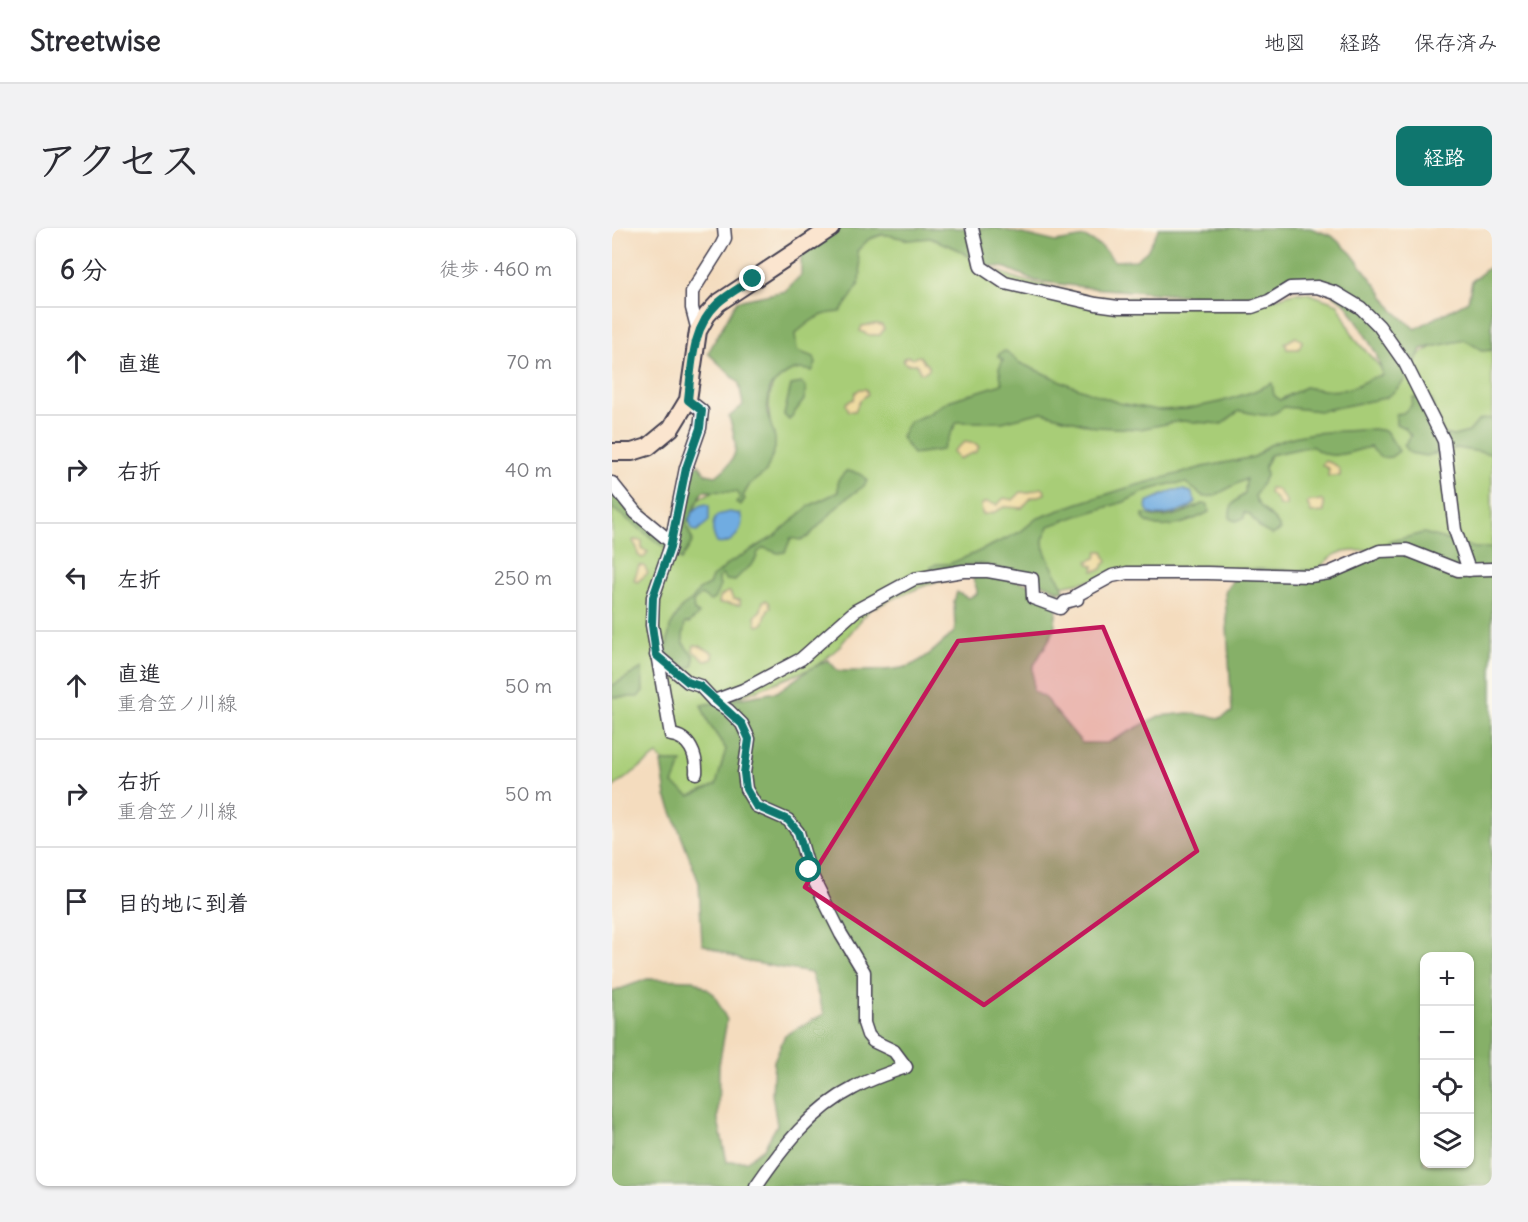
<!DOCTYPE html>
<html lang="ja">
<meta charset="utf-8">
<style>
:root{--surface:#fff;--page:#f2f2f3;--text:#2b2b33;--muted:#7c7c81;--line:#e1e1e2;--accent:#0f766e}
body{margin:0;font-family:Delius,"Klee One",sans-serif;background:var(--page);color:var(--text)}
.controls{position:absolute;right:18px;bottom:18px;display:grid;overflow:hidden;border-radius:12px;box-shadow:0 2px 4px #0004}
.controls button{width:54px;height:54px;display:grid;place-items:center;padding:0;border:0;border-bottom:2px solid var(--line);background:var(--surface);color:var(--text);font:30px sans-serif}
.stop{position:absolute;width:18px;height:18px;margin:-14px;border:4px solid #0f766e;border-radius:50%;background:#fff}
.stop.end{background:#0f766e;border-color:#fff;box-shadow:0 2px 6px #0008}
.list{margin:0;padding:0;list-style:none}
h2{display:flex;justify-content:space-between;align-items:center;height:78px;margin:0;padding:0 24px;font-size:26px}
h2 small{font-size:20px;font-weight:400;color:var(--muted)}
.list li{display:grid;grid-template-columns:39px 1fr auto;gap:18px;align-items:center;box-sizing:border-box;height:108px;padding:0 24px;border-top:2px solid var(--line)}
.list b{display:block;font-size:22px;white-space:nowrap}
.list p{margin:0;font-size:20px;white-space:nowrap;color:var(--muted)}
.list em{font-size:20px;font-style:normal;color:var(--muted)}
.icon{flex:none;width:33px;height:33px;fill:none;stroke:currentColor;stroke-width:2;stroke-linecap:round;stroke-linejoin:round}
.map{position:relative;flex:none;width:880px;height:958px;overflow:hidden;border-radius:12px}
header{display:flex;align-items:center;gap:36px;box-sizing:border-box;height:84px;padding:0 30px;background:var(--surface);border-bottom:2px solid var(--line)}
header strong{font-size:28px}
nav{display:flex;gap:33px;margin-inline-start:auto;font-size:21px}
.intro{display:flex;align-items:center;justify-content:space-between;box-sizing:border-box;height:144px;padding:0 36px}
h1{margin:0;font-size:42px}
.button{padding:15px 27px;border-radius:12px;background:var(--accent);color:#fff;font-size:21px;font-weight:700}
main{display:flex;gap:36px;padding:0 36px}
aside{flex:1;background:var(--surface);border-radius:12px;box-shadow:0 2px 4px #0004}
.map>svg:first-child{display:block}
.green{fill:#a8cd77;stroke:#657859;stroke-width:1.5}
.forest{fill:#86b068;stroke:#546952;stroke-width:1.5;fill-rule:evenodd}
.sand{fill:#eeda9e;stroke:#887e6c;stroke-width:1.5}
.water{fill:#70ace1;stroke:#49678e;stroke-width:1.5}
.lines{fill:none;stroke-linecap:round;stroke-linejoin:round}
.street-casing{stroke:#423e4f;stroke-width:15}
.secondary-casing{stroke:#423e4f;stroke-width:20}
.street{stroke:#fff;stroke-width:12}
.secondary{stroke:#fbe5cf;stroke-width:16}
.route{stroke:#0f766e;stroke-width:8}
.marked{fill:#c2185b;fill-opacity:0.2;stroke:#c2185b;stroke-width:4.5;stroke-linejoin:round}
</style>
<header>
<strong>Streetwise</strong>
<nav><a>地図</a><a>経路</a><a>保存済み</a></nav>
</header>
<div class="intro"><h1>アクセス</h1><a class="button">経路</a></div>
<main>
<aside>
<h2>6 分<small>徒歩 · 460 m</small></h2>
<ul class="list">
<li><svg class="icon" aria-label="ahead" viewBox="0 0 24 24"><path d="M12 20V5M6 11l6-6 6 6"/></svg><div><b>直進</b></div><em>70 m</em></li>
<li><svg class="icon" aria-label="right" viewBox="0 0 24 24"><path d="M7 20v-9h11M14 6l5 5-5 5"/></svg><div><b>右折</b></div><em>40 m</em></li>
<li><svg class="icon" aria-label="left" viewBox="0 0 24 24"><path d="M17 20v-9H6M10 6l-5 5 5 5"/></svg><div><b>左折</b></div><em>250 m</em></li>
<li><svg class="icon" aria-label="ahead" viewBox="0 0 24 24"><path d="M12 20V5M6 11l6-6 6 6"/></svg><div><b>直進</b><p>重倉笠ノ川線</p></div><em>50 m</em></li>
<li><svg class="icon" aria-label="right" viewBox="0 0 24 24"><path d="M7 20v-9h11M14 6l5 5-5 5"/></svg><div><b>右折</b><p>重倉笠ノ川線</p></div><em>50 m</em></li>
<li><svg class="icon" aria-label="arrive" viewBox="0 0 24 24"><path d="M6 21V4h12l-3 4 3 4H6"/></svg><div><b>目的地に到着</b></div></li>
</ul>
</aside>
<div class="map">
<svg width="880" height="958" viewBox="0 0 880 958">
<rect width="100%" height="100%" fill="#fbf7ec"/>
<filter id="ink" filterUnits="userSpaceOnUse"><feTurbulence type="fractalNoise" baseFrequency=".0167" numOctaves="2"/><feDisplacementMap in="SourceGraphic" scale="12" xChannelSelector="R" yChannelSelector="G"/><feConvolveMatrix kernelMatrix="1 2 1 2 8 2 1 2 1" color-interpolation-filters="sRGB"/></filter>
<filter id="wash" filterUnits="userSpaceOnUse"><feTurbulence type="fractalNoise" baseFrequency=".008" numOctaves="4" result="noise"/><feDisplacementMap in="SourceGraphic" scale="24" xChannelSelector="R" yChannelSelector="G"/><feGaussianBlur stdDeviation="1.35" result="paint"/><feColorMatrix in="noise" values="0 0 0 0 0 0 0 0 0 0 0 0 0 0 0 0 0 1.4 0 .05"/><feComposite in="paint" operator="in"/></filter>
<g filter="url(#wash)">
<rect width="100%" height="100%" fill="#f4dcbe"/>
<path class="green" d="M294,6l25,3 22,8 34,22 34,13 73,17h83l31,7 34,4 52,-15h13l31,11 16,34 30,33 31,-14 19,-11 30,-6 28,7v223c-42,-7 -108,-25 -149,-18 -12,2 -22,14 -29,22l-214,5 -40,7 -65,-17 -42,11 -19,2 -40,16 -25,12 -31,38 -23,19 -81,32 -7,39 1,22 -9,28 -27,9 -24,-6 -2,-27 -9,-9 -45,33v-283l54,41 17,-21 15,-26 16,-8 60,-46c-2,-12 -5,-24 -5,-36 -1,-18 16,-71 29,-82 10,-9 26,-9 36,-19 9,-9 22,-51 25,-65l22,-8z"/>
<g class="forest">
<path d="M229,0h156l59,14 29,-5 17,10 12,14 22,-1 11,-9 12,-23h151l22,8 19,17 29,37 13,20 22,19 53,-28 4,-20 20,-16v85l-9,1 -18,-11 -44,9c-7,18 -18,39 -36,49l-65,13 -36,-4c-17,14 -26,6 -45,4l-17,13 -41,-3 -41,8 -44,-2 -54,-15 -40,10h-45l-15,28 -29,4 -12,-17 8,-15 19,-8 20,-13 54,-17 -3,-16 4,-8 -5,-4 3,-4 5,-1 14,12 50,22 49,18 38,7 29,-1 34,-7 32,-10 20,-9 2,12 6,5 25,-13c15,3 33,6 48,0 14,-5 15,-10 30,-12l-7,-22 -29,-48 -18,-13 -29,-5 -29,3 -25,7h-39l-116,-9 -55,-7 -30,-13 -22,-3 -29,-17 -25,-10 -20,2 -27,-6 -14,5 -12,12c9,32 1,36 -17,61 -21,1 -29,8 -45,22l2,17 17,6 2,7 -4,7c-19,-6 -28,4 -42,16l-3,25 8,26v10l-9,24 -16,12 -7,12 2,3 -5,7 -4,-4 4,-4 -3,-6 -34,-1 -17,34 7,16 -12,19 -69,-52v-24l59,48 14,-55 14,-13 7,10 10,2c25,-18 22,-32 13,-59l14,-12 -4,-22 -31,-30 29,-52 48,-10 16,-16v-24l11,-11z"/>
<path d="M190,155l4,5 -2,12 -15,20 -5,-5 7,-30z"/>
<path d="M801,169l19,3 3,13 9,21 9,2 16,-4 10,-12 13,-2v36l-35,-6 -31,8 -16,-3 -6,-8 7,-9 -6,-8 -9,-4v-10l7,-1 8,-7z"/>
<path d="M761,201l13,2 13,20 -8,6 -9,1 -12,-11c-23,5 -39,16 -58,-1l-42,9 -5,11 1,10 -11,20c3,14 21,20 26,34l-9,5 -11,-6 -12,-15 -5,-1v5l-8,3 -6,-2c-1,-14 4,-18 15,-25l1,-15 -32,17 -10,1 -18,-14 -16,1 -24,7 -22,11 -50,15 -25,9c-1,5 -5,9 -6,14 -2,11 18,41 22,52 -24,-7 -66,-28 -88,-28 -15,0 -31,5 -46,7l-1,-3 6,-4h13l24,-10 47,-22 16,-13 40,-15 54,-17 73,-20 51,-10c6,-3 9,-8 14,-11 34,-17 69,-13 105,-17z"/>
<path d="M234,243c9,1 16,2 21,10l-3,5 -20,14 -36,37 -8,3 -9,-2 -6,14 -7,1 -14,-5 -6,4c-2,15 -16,17 -23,29l-9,-1 -4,-5 -4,3 2,8 -6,13 -4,2 -9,-6 -8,7 1,9 5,3 -10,9h-4c-3,20 -5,19 9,33v9l-6,4 -17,-6 -5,-11 4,-25 12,-20 10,-7 7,-10 10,-5 3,-8 10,-7 4,-5 49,-29 34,-30 29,-14v-12z"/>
<path d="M590,276l6,1 1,7c-17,9 -52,24 -66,6v-4c7,0 14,4 20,3 14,-1 28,-7 39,-13z"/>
<path d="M812,305l51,15h17v638h-880v-194l35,-13 47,1 20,14 13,26 -8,45 -1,55 9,42 20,-1 17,-13 13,-23 -5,-31 2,-33 11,-26 39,-21 -13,-41 -67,-12 -42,-17 -3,-61 -33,-87 -5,-34h21l-9,22 17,12 26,-11 10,-36 -17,-25 -8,-19 76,-13 33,-23 18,-9 10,11c19,0 54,1 71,-5 18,-7 33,-23 46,-35l-1,-30 3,-9 11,6 9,-4c1,-8 -5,-12 -5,-21l41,7 46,12 -5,39 -21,36v24l11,6 38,46h25l52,-27 29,-3 32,5 12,-6 -7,-120 15,-23 102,2 49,-30zM812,728h46v208h-46z"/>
<path d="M30,440l1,23 -5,6h-26v-11z"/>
</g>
<g class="sand">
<path d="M264,96l6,1 2,4 -4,6h-11l-9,-4 2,-5z"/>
<path d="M684,109l6,4 -3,8h-12l-2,-6z"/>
<path d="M296,128l3,2 9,-2 4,6 5,3v4l-6,4 -3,-1 -3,-8h-11l-3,-3 1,-3z"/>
<path d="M248,161h6l2,5 -8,6 -5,11h-6l-3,-6 1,-3 7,-3 1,-6z"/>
<path d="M353,214l11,2 3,3 -3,5 -18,7 -5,-8z"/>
<path d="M712,233c8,2 18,5 16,15h-12l1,-7 -7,-4z"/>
<path d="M429,260l3,1 1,5 -14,4 -9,10 -18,-1c-5,3 -14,9 -22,7l-1,-9 5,-3 11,3 7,-7 9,2 8,-8 6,1z"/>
<path d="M658,260l7,1 9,12v5l-7,-1 -2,-5 -8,-7z"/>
<path d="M709,272l3,2v10l-13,1 -4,-11z"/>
<path d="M22,312l8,1v8l6,3 -3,5 -3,1 -4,-3 -1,-7 -4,-7z"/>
<path d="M486,323h5l4,11 -3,2 -2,5 -9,2 1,-5 -5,-2 -1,-3 8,-3z"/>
<path d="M27,338h5l4,7 -11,9 -3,-2z"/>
<path d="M115,364h3l3,7 7,1v5l-21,-2 1,-6z"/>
<path d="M154,372l3,2 2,6 -3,1 -5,15 -5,2 -2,-2 -1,-8 6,-6 2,-9z"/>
<path d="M82,417l6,1 13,7v6l-7,2 -13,-10z"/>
</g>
<g class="water">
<path d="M562,262h9l8,2 5,10c-7,10 -56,24 -49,0z"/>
<path d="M94,276l3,2v15l-12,10 -5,-1 -3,-11c4,-8 9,-14 17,-15z"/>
<path d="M117,284l11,2c7,13 -8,33 -23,29 -5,-10 -7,-20 1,-28z"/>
</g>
</g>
<g filter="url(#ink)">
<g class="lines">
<g class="street-casing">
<g id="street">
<path d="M360,0l9,39 24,16 91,21 22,3h134l17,-6 21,-13 27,-1 19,6 25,15 18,18 26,37 39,78 11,89 14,40"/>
<path d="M86,103l-6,-23v-16l29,-46 4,-8 -1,-10"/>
<path d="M76,172l14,11 -2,17 -14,40 -16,80 -17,49 -1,28 19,110c19,2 26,21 25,38"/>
<path d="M0,255l24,30 35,29"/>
<path d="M44,427l32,27 12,4 14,15 14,9 14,14 7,15 -5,34 2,16 10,17 32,14 10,12 11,38 32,64 23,38v51l4,12 5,6 21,10 12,16c-18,6 -36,12 -52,21 -42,21 -72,60 -98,98"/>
<path d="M102,473l29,-11 58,-31 54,-48 59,-32 49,-8h25l44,8 1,19 27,10 5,-6 12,-3v-4l35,-19 15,-3h80l103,3 19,-3 51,-22 27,-1 51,20 34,-1"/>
</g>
</g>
<g class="secondary-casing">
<path id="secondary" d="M0,224h20l16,-5 23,-19 17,-28 10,-69 9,-16 11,-12 113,-75"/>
</g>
<use href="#street" class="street"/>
<use href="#secondary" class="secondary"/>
</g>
</g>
<g class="lines" filter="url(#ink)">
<path class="route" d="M141,51c-12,8 -25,15 -35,24 -27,25 -26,63 -30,97l14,11 -2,17 -14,40 -16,80 -17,49 -1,28 4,30 32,27 12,4 42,38 7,15 -5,34 2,16 10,17 32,14 10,12 11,38"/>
</g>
<path class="marked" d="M491,399l94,224 -213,154 -179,-118 153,-246z"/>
</svg>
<div class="controls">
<button>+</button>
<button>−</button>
<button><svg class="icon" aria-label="locate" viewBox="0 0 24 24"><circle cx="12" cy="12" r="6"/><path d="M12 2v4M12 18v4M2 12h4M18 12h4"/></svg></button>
<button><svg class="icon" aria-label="layers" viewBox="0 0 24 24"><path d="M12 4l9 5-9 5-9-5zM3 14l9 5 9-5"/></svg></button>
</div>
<div class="stop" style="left:197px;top:642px"></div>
<div class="stop end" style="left:141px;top:51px"></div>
</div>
</main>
